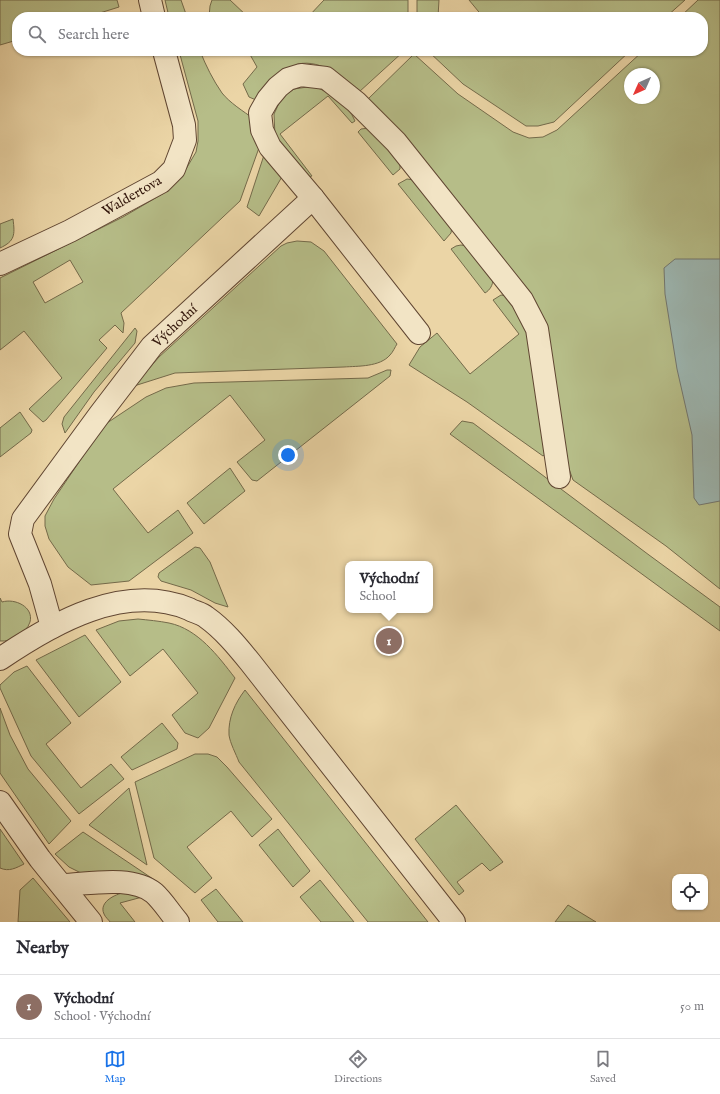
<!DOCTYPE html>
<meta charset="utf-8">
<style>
:root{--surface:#fff;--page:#f2f2f3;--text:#2b2b33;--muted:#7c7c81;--line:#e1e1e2;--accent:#1a73e8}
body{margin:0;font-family:"IM FELL English",serif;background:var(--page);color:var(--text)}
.controls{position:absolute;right:12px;bottom:12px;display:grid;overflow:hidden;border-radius:8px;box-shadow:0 1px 3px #0004}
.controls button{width:36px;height:36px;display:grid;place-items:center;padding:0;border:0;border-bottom:1px solid var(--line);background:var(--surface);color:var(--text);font:20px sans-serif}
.compass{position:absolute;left:624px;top:68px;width:36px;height:36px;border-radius:50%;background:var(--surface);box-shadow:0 1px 3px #0004;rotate:225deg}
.you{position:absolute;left:288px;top:455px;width:14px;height:14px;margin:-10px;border:3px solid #fff;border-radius:50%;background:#1a73e8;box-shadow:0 0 0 6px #1a73e833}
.badge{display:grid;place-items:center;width:26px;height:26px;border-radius:50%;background:var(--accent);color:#fff;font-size:13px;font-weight:700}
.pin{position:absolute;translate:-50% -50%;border:2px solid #fff;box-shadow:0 1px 4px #0006}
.popup{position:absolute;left:345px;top:561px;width:88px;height:52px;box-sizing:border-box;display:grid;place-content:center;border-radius:8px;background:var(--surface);filter:drop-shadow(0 1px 3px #0005);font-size:13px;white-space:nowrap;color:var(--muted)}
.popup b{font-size:15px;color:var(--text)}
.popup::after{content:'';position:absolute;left:50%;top:100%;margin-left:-8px;border:8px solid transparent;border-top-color:var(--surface)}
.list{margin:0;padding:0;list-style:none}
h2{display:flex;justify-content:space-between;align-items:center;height:52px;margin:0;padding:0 16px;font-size:17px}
h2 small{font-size:13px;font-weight:400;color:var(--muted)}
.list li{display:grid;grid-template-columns:26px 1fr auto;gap:12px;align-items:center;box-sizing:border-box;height:64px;padding:0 16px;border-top:1px solid var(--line)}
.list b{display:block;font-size:15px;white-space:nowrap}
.list p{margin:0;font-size:13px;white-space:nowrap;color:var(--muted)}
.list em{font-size:13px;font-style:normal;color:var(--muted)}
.icon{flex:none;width:22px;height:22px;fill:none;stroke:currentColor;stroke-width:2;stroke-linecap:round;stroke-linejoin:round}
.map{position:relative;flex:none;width:720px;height:922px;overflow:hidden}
.search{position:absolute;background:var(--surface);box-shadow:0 1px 3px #0004;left:12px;right:12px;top:12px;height:44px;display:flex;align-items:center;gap:10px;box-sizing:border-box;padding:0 14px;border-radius:16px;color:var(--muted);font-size:15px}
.sheet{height:116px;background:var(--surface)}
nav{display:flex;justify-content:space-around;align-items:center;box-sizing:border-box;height:56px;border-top:1px solid var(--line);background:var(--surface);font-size:11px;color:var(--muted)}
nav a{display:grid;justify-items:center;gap:2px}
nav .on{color:var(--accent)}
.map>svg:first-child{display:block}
.green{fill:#b6bd88;stroke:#746a4a;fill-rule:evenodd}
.water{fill:#9cb6b1;stroke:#72766f}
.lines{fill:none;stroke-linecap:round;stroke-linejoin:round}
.minor-casing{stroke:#604632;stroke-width:24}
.minor{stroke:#f2e4c5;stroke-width:22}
.labels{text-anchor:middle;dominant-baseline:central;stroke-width:3;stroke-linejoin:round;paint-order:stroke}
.street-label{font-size:14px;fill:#32160b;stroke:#f2e4c5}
</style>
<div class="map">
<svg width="720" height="922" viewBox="0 0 720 922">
<rect width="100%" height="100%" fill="#ebd5a6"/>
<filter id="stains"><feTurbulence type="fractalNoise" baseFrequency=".005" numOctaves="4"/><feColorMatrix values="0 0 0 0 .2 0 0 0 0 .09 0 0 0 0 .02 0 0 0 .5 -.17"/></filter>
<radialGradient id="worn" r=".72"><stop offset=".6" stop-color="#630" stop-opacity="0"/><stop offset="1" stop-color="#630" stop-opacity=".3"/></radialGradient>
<g class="green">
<path d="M0,0h117l2,7 -32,10h-70v23l-17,5z"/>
<path d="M165,0h16l6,17h-18z"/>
<path d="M212,0h18l18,17h-39l1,-11z"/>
<path d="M324,0h84v17h-100z"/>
<path d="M417,0h22l-1,17h-21z"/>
<path d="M469,0h216l-19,17h-183z"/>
<path d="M698,0h22v589l-54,-43 -93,-66 -15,-42 -13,-106 -178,-232 47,-46 44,40 55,38 16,6 14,-1 14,-7 86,-79h60v-34h-23zM630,74h24v24h-24z"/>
<path d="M179,51h21c6,15 13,29 22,42 8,10 21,18 32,26l6,26 -20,56 -119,112 3,10 -1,10 -8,-8 -16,15 8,8 -61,72 -3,2 -14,-13 33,-31 -38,-47 -24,19v-72l123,-61 41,-24 22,-24 10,-17 2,-11v-20zM70,260l13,22 -38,21 -12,-21z"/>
<path d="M248,51h156l-45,41c-17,-14 -37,-33 -61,-28l-31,19 -11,17 -7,-3 -6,-13 14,-17z"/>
<path d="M428,51h51l3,3 4,-3h144l-76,71 -16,4h-12l-63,-42z"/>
<path d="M314,86c19,9 33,16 41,35l-3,2 -24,-27 -48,38 32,42 -4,1 -33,-41 -1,-22 7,-15 7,-6 6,-4z"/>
<path d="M369,128l31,34v7l-7,6 -35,-43 3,-3z"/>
<path d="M265,152l18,23 -24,41 -12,-9z"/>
<path d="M407,179l7,1 38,46 -1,7 -7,8 -46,-57z"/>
<path d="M13,219c2,16 2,22 -13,29v-24z"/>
<path d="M297,241l14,1 13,9 73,93c-2,3 -4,8 -7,11 -10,12 -32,11 -46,12l-169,6 -41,13 25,-29 122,-111 6,-3z"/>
<path d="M461,245l6,1 26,33c0,6 -3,11 -8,14l-34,-44 5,-3z"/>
<path d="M501,295l6,1 23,28 21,126 -8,6 -76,-54 -58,-37 11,-18 17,-14 33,41 49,-40 -26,-34z"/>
<path d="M135,328l2,3 -2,12 -41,49 -29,41 -3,-9 2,-7z"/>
<path d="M387,370h4l-1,6 -133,105 -5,-1 -15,-18 28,-22 -35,-45 -117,94 35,44 30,-23 15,23 -64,48 -38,4 -23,-18 -19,-28 -4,-13v-10l9,-17 50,-74 42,-28 20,-9 28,-5 174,-5z"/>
<path d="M20,412l12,18 -1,3 -31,24v-29z"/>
<path d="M462,421l11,2 176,132 71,52v24l-270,-197z"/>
<path d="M230,468l15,23 -41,33 -17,-21z"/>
<path d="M195,547l5,1 10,14 18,45 -13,-4 -24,-13 -30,-9 -3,-4 1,-4z"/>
<path d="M0,598l2,4c13,-4 32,5 28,20 -4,12 -18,20 -30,19z"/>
<path d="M138,619c10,1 21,2 31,4 29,6 49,33 66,55l-26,50 -11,10 -13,-5 -13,-18 26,-22 -35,-44 -33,27 -34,-46 23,-9z"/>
<path d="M85,635l36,47 -42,35 -43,-57z"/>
<path d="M27,666l44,57 -25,21 35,44 30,-24 13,15 -45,35 -48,-58 -31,-68v-3l14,-13z"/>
<path d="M245,690l172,218 11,14h-60l-129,-160c-3,-8 -9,-19 -10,-27 -1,-17 6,-32 16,-45z"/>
<path d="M0,708l10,27 18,34 43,52 -22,23 -49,-71z"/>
<path d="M162,723l16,20 -1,6 -45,21 -11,-13z"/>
<path d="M195,754h13l9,3 10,10 45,52 -20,18 -21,-26 -44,36 25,31 -17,15 -41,-35 -19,-76z"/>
<path d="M129,788l18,77 -58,-40z"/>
<path d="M456,805l47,57 -13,9 -8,-8 -25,19 7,9 -5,4 -44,-56z"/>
<path d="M0,829l24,35c-8,4 -15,8 -24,4z"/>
<path d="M278,829l32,42 -17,16 -34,-42z"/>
<path d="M83,832l76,51 9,8 -83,-16 -16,-8 -14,-13z"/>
<path d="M33,878l37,44h-52l2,-32z"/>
<path d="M320,880l34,42h-33l-21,-25z"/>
<path d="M216,889l27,33h-25l-17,-22z"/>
<path d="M127,892l19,4 -26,7 15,19h-25c-1,-2 -5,-5 -6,-8 -6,-13 14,-21 23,-22z"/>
<path d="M568,905l28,17h-41z"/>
</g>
<path class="water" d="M675,259h45v242l-21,4 -5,-7 -2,-63 -15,-66 -12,-75 -1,-26z"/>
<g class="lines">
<g class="minor-casing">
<g id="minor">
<path d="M150,0l4,17"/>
<path d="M313,198l-43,-51 -8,-17 -2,-17 8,-14 10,-12 10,-8 13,-4 25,3 30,24 40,40 126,158 15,29 22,148"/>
<path d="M0,264l70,-33 91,-49 13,-13 11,-29 -1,-15 -20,-74"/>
<path d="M52,627l-12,-43 -20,-50 3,-15 77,-105 52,-68 161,-148 106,135"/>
<path d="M0,659c53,-36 124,-77 189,-50 5,3 12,4 17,8 17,12 31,29 44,45l204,260"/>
<path d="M0,802l40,57 51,63"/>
<path d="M62,885c27,-1 70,-10 92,8 9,8 16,20 24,29"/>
</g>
</g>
<use href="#minor" class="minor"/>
</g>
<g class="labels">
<g class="street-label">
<text transform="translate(132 196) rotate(-30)">Waldertova</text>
<text transform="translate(175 326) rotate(-43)">Východní</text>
</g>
</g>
<rect width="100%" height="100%" filter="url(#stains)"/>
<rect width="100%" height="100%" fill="url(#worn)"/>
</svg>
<div class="controls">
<button><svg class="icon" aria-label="locate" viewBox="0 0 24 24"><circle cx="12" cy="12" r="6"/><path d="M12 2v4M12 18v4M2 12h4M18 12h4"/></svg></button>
</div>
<svg class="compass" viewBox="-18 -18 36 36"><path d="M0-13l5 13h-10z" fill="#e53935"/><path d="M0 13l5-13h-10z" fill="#7c7c81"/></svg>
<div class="you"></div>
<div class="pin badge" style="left:389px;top:641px;background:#8d6e63">1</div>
<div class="popup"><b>Východní</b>School</div>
<div class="search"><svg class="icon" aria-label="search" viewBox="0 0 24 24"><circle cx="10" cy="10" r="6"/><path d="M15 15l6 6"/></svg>Search here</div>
</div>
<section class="sheet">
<h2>Nearby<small></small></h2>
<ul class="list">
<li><span class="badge" style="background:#8d6e63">1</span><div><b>Východní</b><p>School · Východní</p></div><em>50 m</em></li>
</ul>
</section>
<nav>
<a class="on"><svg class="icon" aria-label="map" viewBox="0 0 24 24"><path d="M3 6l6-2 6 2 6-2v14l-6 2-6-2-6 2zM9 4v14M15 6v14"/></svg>Map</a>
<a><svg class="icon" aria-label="directions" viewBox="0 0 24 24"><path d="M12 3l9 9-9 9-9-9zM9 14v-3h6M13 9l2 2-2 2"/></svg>Directions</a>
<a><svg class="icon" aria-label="saved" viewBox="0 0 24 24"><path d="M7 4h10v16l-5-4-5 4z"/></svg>Saved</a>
</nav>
